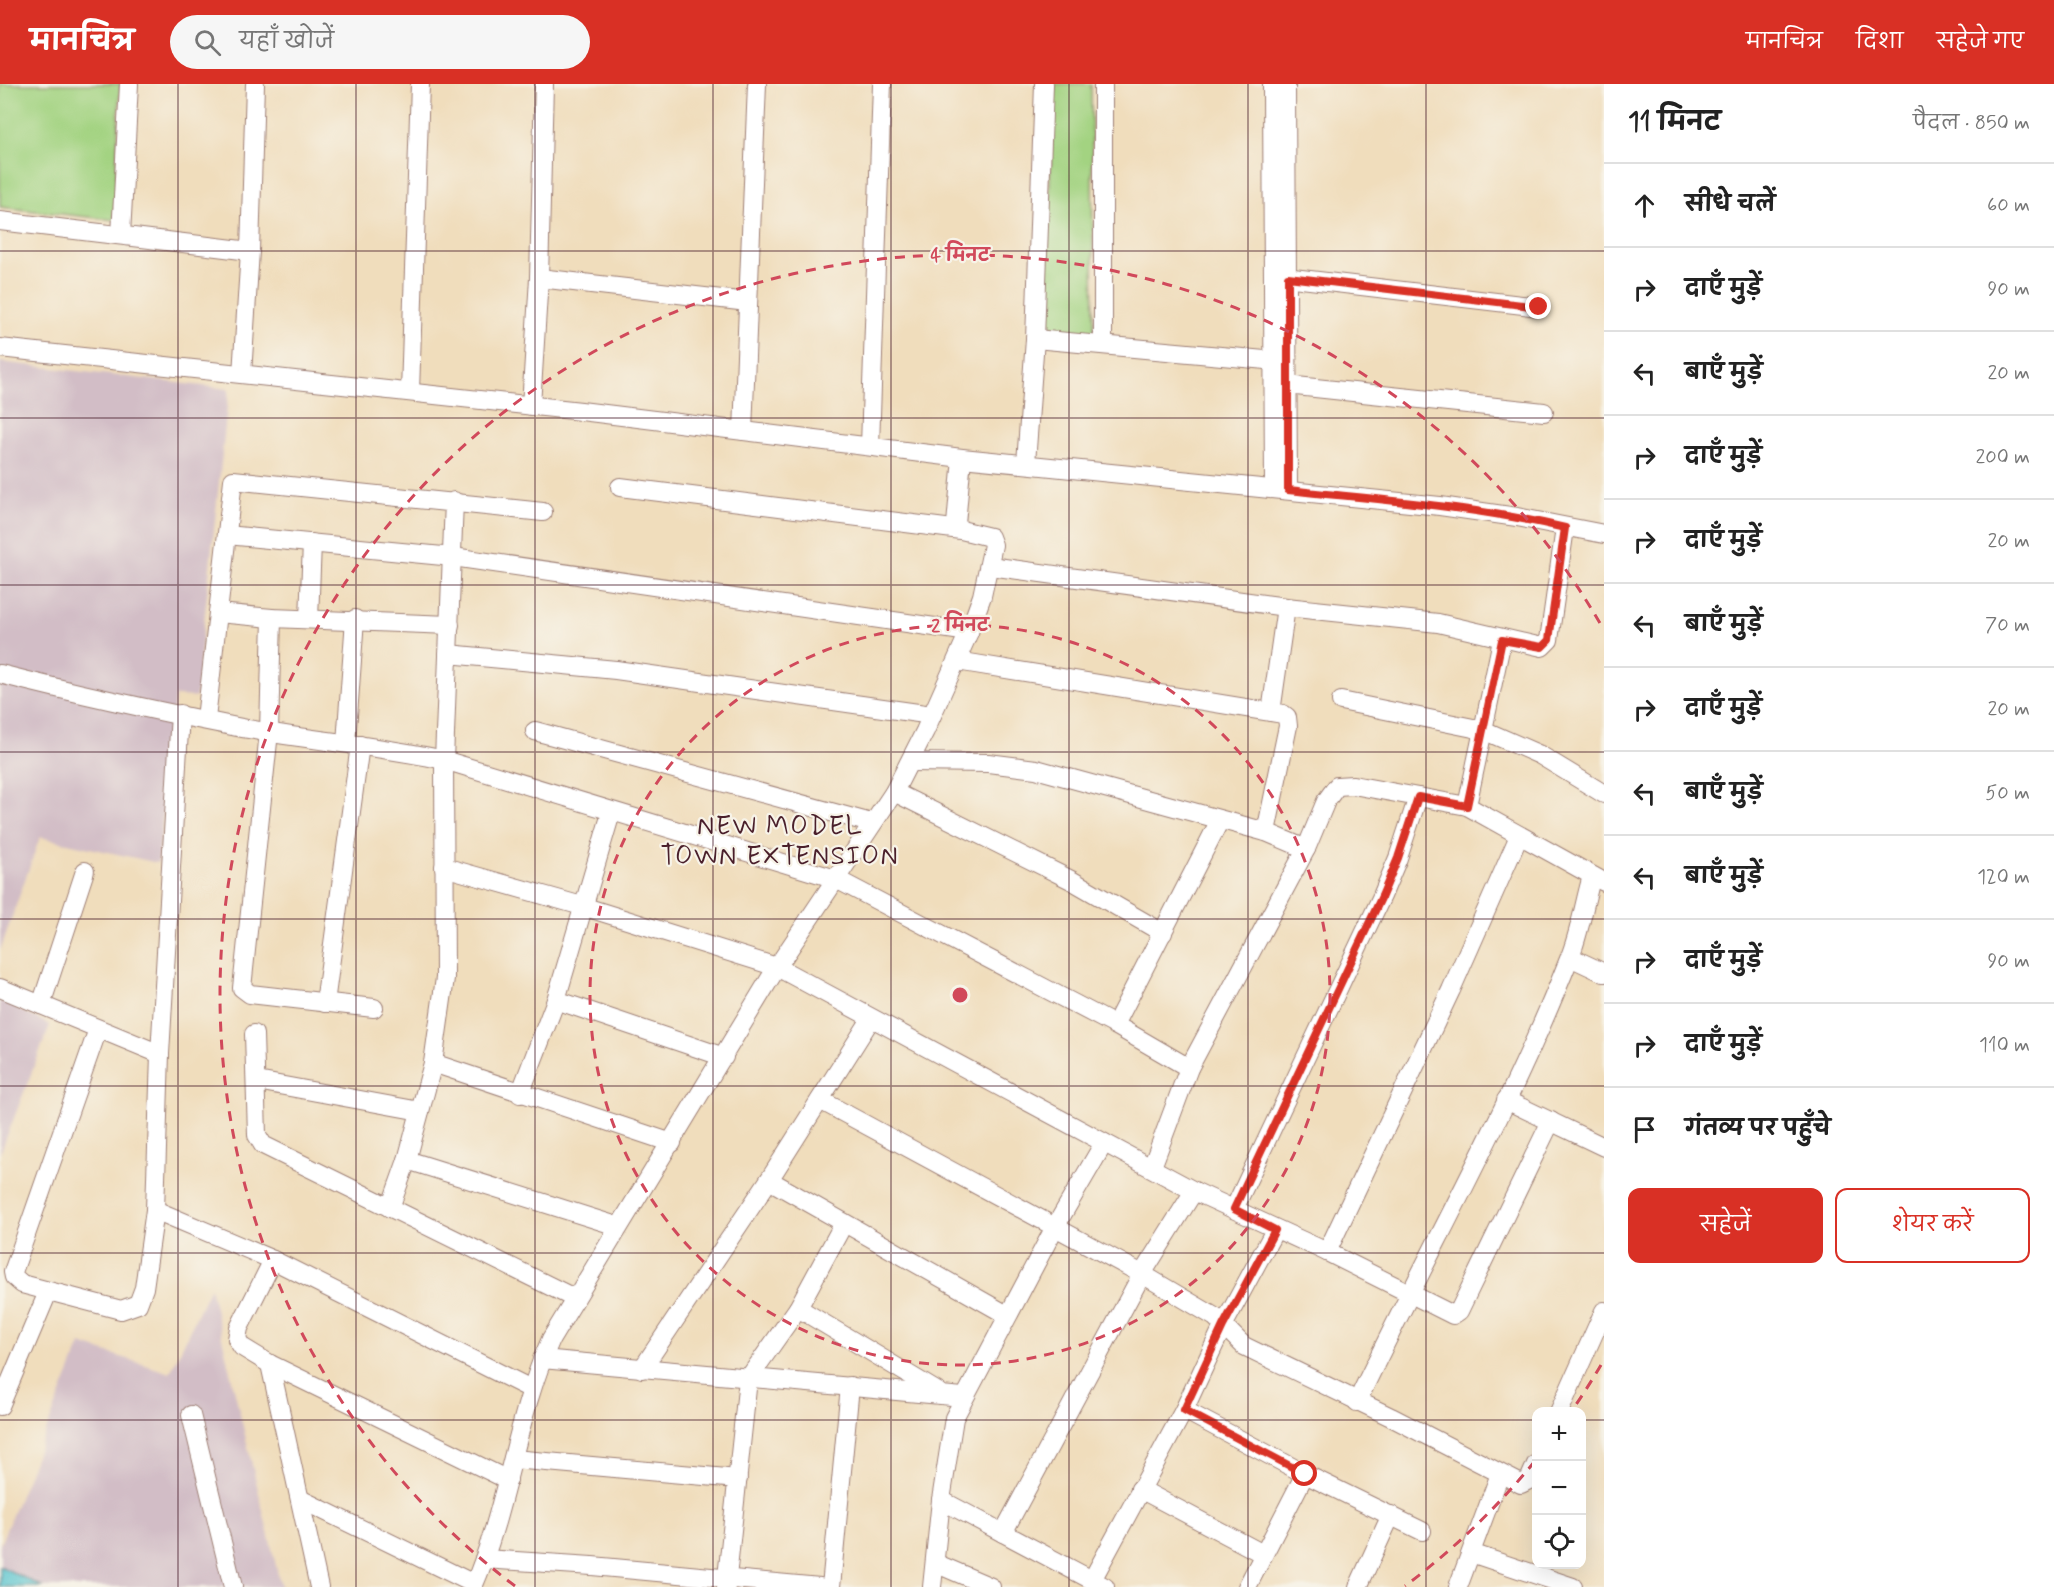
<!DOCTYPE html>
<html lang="hi">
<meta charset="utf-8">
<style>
:root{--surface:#fff;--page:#f6f6f6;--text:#222;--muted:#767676;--line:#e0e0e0;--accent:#d93025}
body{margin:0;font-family:Mynerve,"Playpen Sans Deva",sans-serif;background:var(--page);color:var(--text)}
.controls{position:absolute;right:18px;bottom:18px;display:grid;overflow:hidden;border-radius:12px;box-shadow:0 6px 24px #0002}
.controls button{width:54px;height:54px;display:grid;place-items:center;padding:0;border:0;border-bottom:2px solid var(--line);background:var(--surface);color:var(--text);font:30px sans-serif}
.stop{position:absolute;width:18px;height:18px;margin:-14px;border:4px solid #d93025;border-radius:50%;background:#fff}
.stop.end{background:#d93025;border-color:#fff;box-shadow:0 2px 6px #0008}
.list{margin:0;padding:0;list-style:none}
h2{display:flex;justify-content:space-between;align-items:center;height:78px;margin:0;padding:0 24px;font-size:26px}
h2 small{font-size:20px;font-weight:400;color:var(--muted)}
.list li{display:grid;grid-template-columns:39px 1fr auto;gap:18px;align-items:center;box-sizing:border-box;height:84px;padding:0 24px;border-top:2px solid var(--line)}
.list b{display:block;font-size:22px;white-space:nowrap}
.list em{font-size:20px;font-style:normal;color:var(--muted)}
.actions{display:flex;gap:12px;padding:18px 24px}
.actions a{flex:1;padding:14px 0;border:2px solid var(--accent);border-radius:12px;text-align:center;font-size:21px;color:var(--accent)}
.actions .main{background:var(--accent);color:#fff}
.icon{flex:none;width:33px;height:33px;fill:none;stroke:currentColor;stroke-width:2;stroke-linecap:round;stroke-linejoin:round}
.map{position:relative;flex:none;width:1604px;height:1503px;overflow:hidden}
header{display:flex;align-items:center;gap:36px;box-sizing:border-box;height:84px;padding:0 30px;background:var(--accent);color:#fff}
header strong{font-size:28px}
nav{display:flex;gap:33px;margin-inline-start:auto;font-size:21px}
.search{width:420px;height:54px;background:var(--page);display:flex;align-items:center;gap:15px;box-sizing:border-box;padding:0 21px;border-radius:33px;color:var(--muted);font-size:22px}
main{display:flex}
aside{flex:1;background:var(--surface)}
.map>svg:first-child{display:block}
.industrial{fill:#d2bdc6}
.green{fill:#a3d381;stroke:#767956;stroke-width:1.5}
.water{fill:#57c4cf;stroke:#50727d;stroke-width:1.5}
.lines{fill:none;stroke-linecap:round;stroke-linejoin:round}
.minor-casing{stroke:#9d7e74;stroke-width:20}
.minor{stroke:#fff;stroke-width:18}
.route{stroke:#d93025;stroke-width:8}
.grid{fill:none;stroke:#4a1f2b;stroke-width:1.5;stroke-opacity:0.55}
.ring{fill:none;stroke:#d1495b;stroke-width:3;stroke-dasharray:10 8}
.labels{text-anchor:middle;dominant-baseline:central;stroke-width:4.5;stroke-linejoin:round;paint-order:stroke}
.neighbourhood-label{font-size:26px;letter-spacing:1.5px;fill:#4a1f2b;stroke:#f7f3e8}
.centre{fill:#d1495b;stroke:#f7f3e8;stroke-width:3}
.ring-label{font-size:18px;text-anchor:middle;font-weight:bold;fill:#d1495b;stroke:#f7f3e8;stroke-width:4.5;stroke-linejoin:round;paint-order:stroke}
</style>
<header>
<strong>मानचित्र</strong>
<div class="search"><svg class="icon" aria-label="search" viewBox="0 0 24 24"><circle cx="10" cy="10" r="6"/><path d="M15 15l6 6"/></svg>यहाँ खोजें</div>
<nav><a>मानचित्र</a><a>दिशा</a><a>सहेजे गए</a></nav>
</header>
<main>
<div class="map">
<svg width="1604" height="1503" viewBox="0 0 1604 1503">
<rect width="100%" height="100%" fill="#f7f3e8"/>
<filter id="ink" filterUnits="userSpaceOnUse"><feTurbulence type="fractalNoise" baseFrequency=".0167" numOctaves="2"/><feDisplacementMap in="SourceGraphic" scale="12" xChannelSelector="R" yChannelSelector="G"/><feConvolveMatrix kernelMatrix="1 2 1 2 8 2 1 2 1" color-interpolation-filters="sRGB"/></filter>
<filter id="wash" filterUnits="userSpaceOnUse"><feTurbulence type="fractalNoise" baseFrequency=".008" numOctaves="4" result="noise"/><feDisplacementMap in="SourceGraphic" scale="24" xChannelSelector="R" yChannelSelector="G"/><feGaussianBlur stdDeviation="1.35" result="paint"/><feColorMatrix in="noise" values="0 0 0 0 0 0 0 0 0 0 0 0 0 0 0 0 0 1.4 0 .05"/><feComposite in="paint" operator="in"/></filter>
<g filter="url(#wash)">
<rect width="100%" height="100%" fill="#f0ddbc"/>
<g class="industrial">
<path d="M0,278l229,27 -33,308 -21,-1 -17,167 -118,-26 -40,114z"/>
<path d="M0,916l50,25 -50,129z"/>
<path d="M210,1203l71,300h-281v-42l81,-201 89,29z"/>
</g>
<g class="green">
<path d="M0,0h120l-6,136 -114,-13z"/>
<path d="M1054,0h37l3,251 -50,-3z"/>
</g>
<path class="water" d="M0,1482l43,21h-43z"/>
</g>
<g filter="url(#ink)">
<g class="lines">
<g class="minor-casing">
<g id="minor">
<path d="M1272,0l2,405"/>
<path d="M1286,0l2,406"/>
<path d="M0,137l250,30"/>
<path d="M121,151l8,-151"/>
<path d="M1276,192l263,31"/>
<path d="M539,194l209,24"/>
<path d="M1035,255l252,23"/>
<path d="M1103,261v-261"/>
<path d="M0,264l581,63 381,47 478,48 77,11 87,17"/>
<path d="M242,290l8,-123 5,-167"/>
<path d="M1277,300l267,28"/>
<path d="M410,308l10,-308"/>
<path d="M531,322l8,-128 5,-194"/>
<path d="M743,347l14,-347"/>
<path d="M870,362l12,-362"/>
<path d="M1026,379l9,-124 9,-255"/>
<path d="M620,403l341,43"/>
<path d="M227,451l226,22 516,75"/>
<path d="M990,482l296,41 152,16 104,24 7,-7 16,-112"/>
<path d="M218,529l54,5 178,7"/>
<path d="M272,534l-3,114 -27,256 8,6 124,14"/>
<path d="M309,535l3,-76"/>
<path d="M448,570l168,16 316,45"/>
<path d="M957,577l326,53 4,3 1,9 -22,106"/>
<path d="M0,590c78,20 157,37 237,53 68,13 139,18 207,33l392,119 279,146 74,43"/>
<path d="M1341,617l142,29 57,25 64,39"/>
<path d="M1271,628l15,-105"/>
<path d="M206,635l27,-239 310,32"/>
<path d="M535,647l336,92"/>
<path d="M346,659l9,-124"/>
<path d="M910,678l78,1 48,6 230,63 40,17"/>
<path d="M894,708l177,88 92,53"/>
<path d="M1467,722l35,-166"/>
<path d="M444,783l138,39 195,61 417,224 133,61 126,63 6,-4 92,-190"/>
<path d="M1570,873l34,16"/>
<path d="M0,904l160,66"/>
<path d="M556,916l168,57"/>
<path d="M325,919l35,-258"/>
<path d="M41,921l44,-134"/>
<path d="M1115,941l105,-205"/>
<path d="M98,945l-85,243 1,5 8,7 99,26 17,-6 6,-16 11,-78 5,-156 20,-340"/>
<path d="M254,950l3,101 6,10 311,153"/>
<path d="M433,979l239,80"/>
<path d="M257,997l163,30"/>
<path d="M520,1010l36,-94 55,-187"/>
<path d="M820,1016l322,174 73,43 29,29 147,71 130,67 8,-4 7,-16"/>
<path d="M1506,1016l98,47"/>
<path d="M407,1076l210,66"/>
<path d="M1152,1083l37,-99 117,-219 20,-48 11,-15 16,-1 114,21 137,76"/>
<path d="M769,1096l238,135"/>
<path d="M390,1124l17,-48 26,-97 12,-85 -1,-218 10,-259"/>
<path d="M1234,1125l148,-313 16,-38 20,-61"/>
<path d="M155,1126l118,50 258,129"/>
<path d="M1327,1168l124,-262 68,-154"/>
<path d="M273,1176l-34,68 -2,11 5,8 28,17 238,116"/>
<path d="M798,1224l140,84"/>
<path d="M542,1275l421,38"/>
<path d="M270,1280l49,223"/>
<path d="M642,1285l127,-189 102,-161"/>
<path d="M1357,1318c70,-148 152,-291 212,-443 11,-26 15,-56 23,-83"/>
<path d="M0,1322l48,-114"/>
<path d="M1184,1326l121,64 117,57"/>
<path d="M1559,1328l45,-101"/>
<path d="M191,1331l42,172"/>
<path d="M513,1375l225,20"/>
<path d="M1140,1405l123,65"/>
<path d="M300,1415l174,85"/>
<path d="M941,1416l164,87"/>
<path d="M1003,1449l139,-259 52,-83"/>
<path d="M1471,1469l102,34"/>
<path d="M484,1475l108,7 228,21"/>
<path d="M935,1479l56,24"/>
<path d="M1092,1496l92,-170 39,-84 52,-96"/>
<path d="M473,1503c35,-80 42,-168 78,-248l226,-372 117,-175 31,-61 44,-99 13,-36 11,-51 -3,-8 -29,-7 -5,-6 6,-66"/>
<path d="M726,1503l22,-208 50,-71 46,-85"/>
<path d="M831,1503l19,-201"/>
<path d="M932,1503l9,-87 13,-82 101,-191 49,-84"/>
<path d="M1247,1503l58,-113"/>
<path d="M1358,1503l33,-72"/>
<path d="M1458,1503l42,-113"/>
</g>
</g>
<use href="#minor" class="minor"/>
</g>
</g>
<g class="lines" filter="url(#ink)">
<path class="route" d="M1305,1390l-121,-64 39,-84 52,-96 -41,-21 148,-313 16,-38 20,-61 49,9 35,-166 40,7 7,-7 16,-112c-91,-22 -184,-28 -277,-38v-213l251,30"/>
</g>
<path class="grid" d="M178,0v1503M356,0v1503M535,0v1503M713,0v1503M891,0v1503M1069,0v1503M1248,0v1503M1426,0v1503M0,167h1604M0,334h1604M0,501h1604M0,668h1604M0,835h1604M0,1002h1604M0,1169h1604M0,1336h1536M1582,1336h22"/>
<g class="ring">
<circle cx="960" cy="911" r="370"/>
<path d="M1601 1281A740 740 0 0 1 1573 1325M1535 1377A740 740 0 0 1 1405 1502M515 1502A740 740 0 1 1 1601 541"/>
</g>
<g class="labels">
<g class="neighbourhood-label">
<text x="780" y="743">NEW MODEL<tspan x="780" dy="30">TOWN EXTENSION</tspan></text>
</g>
</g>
<circle cx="960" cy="911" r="9" class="centre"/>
<g class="ring-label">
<text x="960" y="177">4 मिनट</text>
<text x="960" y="547">2 मिनट</text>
</g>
</svg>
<div class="controls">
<button>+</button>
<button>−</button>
<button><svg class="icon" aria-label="locate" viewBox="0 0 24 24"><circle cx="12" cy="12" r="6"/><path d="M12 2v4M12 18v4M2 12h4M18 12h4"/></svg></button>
</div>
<div class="stop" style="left:1305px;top:1390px"></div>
<div class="stop end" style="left:1539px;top:223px"></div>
</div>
<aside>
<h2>11 मिनट<small>पैदल · 850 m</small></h2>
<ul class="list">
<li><svg class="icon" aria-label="ahead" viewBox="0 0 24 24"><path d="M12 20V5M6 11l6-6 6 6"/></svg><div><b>सीधे चलें</b></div><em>60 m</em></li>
<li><svg class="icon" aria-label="right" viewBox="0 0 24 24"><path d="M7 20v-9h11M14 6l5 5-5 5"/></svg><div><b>दाएँ मुड़ें</b></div><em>90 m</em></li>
<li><svg class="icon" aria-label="left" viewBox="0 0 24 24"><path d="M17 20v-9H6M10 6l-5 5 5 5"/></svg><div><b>बाएँ मुड़ें</b></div><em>20 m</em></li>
<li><svg class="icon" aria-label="right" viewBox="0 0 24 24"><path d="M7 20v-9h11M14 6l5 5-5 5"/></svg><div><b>दाएँ मुड़ें</b></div><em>200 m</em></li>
<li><svg class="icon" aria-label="right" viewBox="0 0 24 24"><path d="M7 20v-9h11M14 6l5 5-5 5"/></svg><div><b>दाएँ मुड़ें</b></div><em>20 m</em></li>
<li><svg class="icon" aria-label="left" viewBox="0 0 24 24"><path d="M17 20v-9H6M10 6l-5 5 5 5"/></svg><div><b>बाएँ मुड़ें</b></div><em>70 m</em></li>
<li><svg class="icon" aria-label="right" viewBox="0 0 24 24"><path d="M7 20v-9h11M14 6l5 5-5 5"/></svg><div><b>दाएँ मुड़ें</b></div><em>20 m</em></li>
<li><svg class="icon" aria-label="left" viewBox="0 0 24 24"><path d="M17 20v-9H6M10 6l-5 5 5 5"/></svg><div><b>बाएँ मुड़ें</b></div><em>50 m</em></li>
<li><svg class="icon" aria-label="left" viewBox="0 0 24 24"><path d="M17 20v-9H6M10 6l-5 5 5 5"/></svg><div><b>बाएँ मुड़ें</b></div><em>120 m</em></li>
<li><svg class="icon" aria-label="right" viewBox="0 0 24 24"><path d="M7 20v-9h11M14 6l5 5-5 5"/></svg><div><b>दाएँ मुड़ें</b></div><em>90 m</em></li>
<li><svg class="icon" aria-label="right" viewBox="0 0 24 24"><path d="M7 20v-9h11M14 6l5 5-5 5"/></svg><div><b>दाएँ मुड़ें</b></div><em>110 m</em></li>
<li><svg class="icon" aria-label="arrive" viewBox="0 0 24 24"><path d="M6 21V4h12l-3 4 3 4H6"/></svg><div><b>गंतव्य पर पहुँचे</b></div></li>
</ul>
<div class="actions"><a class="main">सहेजें</a><a>शेयर करें</a></div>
</aside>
</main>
